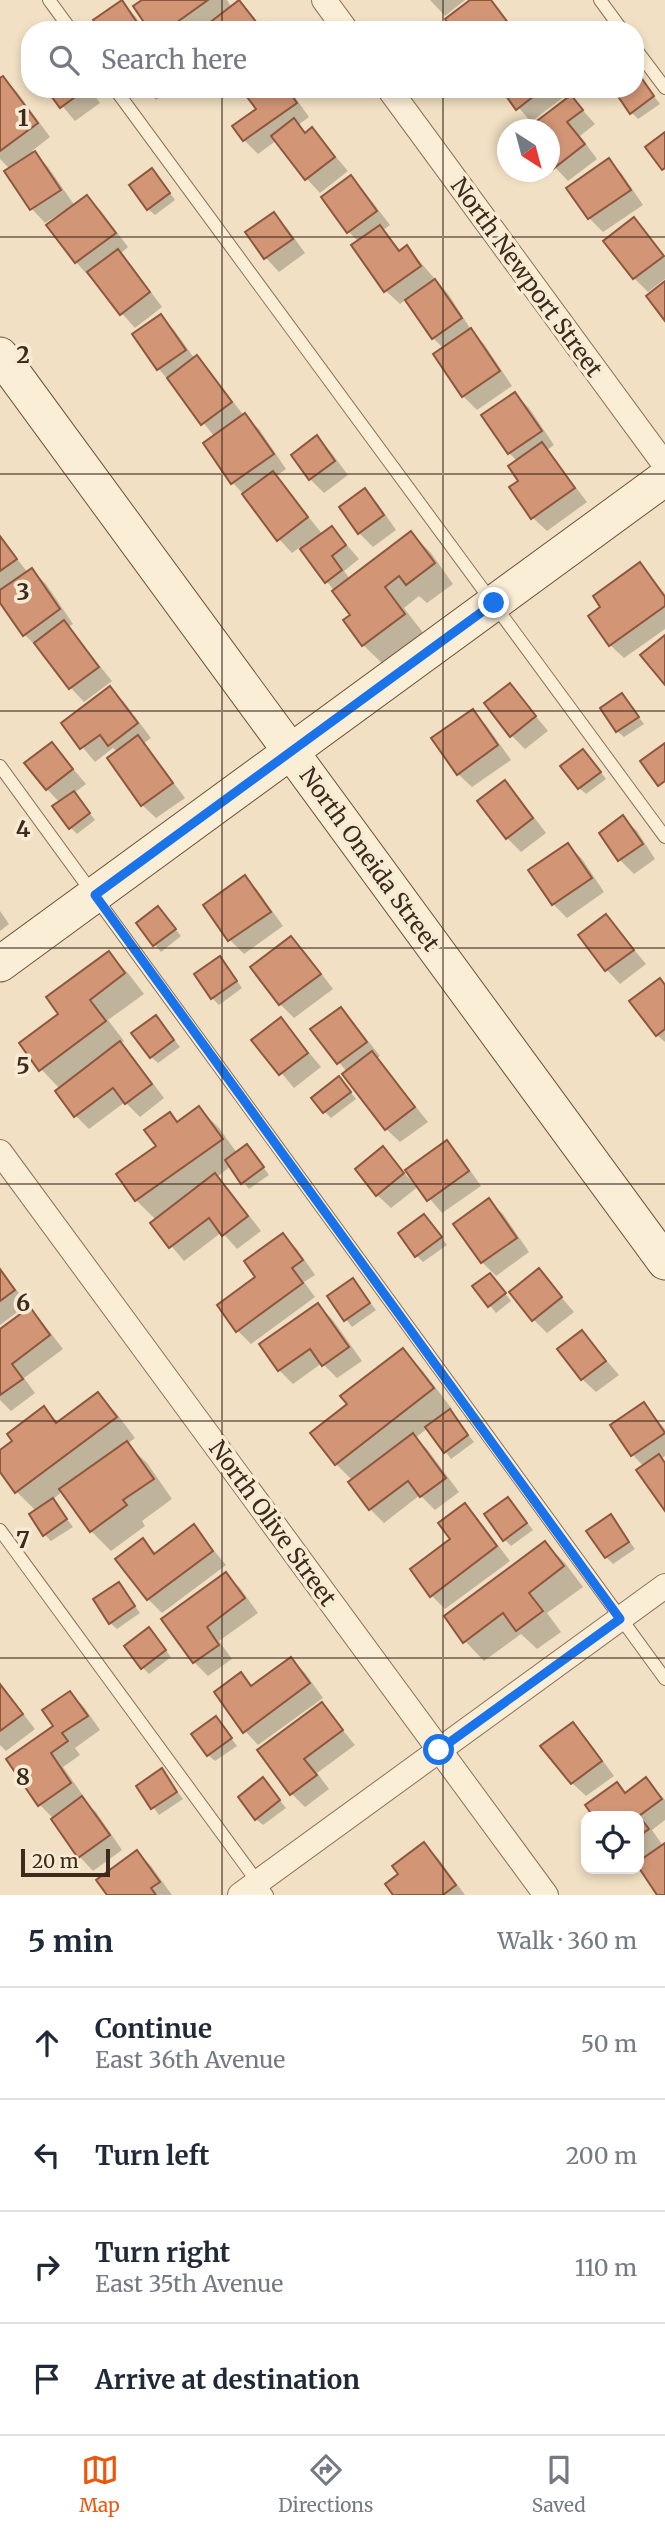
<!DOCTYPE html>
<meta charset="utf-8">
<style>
:root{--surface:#fff;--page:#f2f2f3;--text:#1f2937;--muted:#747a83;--line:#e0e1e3;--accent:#ea580c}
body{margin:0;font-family:Merriweather,serif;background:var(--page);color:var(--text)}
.controls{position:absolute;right:21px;bottom:21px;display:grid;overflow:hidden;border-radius:14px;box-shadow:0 4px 10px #0003}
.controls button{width:63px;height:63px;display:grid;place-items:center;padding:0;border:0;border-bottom:2px solid var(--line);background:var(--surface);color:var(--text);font:35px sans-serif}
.compass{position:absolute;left:497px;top:119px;width:63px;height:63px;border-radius:50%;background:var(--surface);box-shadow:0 4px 10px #0003;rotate:144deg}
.scale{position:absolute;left:21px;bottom:18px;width:89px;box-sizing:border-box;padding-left:7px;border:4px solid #3c2a1d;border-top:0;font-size:19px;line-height:24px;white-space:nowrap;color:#3c2a1d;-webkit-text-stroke:5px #f8ebd3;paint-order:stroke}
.stop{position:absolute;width:21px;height:21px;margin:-16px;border:5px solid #1a73e8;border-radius:50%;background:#fff}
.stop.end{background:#1a73e8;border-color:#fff;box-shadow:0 2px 7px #0008}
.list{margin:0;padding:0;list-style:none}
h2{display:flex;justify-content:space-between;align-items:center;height:91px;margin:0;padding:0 28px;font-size:30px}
h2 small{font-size:23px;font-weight:400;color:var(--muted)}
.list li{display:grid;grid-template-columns:46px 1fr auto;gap:21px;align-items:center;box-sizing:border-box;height:112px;padding:0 28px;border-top:2px solid var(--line)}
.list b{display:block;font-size:26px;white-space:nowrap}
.list p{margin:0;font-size:23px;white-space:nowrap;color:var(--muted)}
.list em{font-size:23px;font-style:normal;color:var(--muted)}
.icon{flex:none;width:38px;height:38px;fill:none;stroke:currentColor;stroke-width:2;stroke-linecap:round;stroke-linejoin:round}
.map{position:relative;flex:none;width:665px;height:1895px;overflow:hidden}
.search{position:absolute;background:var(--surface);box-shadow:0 4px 10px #0003;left:21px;right:21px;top:21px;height:77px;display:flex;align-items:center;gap:18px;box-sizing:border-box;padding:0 24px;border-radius:28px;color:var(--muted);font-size:26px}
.sheet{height:539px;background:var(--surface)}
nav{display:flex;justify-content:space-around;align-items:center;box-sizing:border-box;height:98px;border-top:2px solid var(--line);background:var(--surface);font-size:19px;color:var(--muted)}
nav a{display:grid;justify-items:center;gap:4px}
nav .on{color:var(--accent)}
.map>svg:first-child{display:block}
.shadow{fill:#0003}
.building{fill:#d29676;stroke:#8e573c;stroke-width:2}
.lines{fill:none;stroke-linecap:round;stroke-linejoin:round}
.lane-casing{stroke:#8d7158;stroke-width:14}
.street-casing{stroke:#8d7158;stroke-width:26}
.secondary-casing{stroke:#6f523b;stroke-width:37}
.lane{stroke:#fbeed7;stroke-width:12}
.street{stroke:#fbeed7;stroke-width:24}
.secondary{stroke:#fbeed7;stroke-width:35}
.route{stroke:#1a73e8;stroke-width:9}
.grid{fill:none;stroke:#3c2a1d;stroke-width:2;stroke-opacity:0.55}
.labels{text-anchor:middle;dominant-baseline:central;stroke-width:7;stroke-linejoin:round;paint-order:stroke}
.street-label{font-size:23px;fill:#3c2a1d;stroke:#f8ebd3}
.grid-label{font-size:23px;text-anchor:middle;font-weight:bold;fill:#3c2a1d;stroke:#f8ebd3;stroke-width:7;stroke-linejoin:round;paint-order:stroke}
</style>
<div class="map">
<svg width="665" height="1895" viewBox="0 0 665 1895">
<rect width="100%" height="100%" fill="#f1e0c3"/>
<g class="shadow">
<path d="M145,0h82l5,8 7,-5 24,27h-55l-3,-5 -6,5h-47z"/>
<path d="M430,0h35l-20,16z"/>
<path d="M473,0h18l24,30h-60z"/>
<path d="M122,2l13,14 10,14h-43z"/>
<path d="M635,72l25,32 -22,15 -7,-7z"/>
<path d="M3,78l14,14 33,45 -18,14 16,16 27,39 12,-9 14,14 27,36 -8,7 11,11 31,42 -27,21 -59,-66 -15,-49 -16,10 -13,-14 -25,-37 3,-3 -10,-10v-80z"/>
<path d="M48,89h42l10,14 -25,18z"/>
<path d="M146,89h26l-16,11z"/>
<path d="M244,89h45l20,28 -11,8 9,9 5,-5 36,42 -28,22 -13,-14 -30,-39 -19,14 -14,-14 14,-30z"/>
<path d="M503,89h69l1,1 -42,32z"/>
<path d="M571,97l24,27 -15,12 17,23 -29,22 -18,-19v-32z"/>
<path d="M609,160l13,14 21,31 -40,27 -14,-14 -21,-30z"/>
<path d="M158,177l17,23 -20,15 -7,-6z"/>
<path d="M350,177l14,14 26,34 -7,5 18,21 6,-4 42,48 24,38 11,11 28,42 -35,24 -14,-14 -19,-47 -11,-11 -26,-39 -7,5 -14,-13 -27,-49 -11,-11z"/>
<path d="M274,214l13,14 18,25 -26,19 -13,-14 -18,-25z"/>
<path d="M634,220l31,36v23l-17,13 -14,-14z"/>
<path d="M161,316l13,14 21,29 2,-2 13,14 34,45 15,13 27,40 -10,7 47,59 9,-7 27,31 -15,12 6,8 61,-46 20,20 22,31 -26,19 -8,-7 -15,12 20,26 -41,30 -20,-19 -10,-30 -53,-68 -8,6 -13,-14 -33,-42 -13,-14 -28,-39 10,-7 -56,-68z"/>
<path d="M515,394l14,14 25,37 -7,5 40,52 -40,29 -14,-13 -13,-37 -3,-20 -8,-8z"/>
<path d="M317,438l13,13 18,24 -24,18 -14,-14z"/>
<path d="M364,490l14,14 18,26 -23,17 -14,-14z"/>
<path d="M0,537l28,36 4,-3 14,14 27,40 -5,3 44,54 -28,21 -13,-14 -32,-41 -1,1 -14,-14 -24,-34z"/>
<path d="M640,564l25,30v35l-41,29 -14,-13 -7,-38z"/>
<path d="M510,685l38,46 -23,18 -14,-14z"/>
<path d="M110,689l14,13 27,36 -7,5 41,55 -29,20 -14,-13 -24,-53 -5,-4 -18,14 -32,-38z"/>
<path d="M622,695l22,29 -20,13 -7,-6z"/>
<path d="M472,711l14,14 25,35 -39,27 -14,-13z"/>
<path d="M52,744l34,40 -12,9 21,27 -18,14 -7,-7 -10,-24 -13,-14z"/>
<path d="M590,758l16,21 -20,15 -7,-6z"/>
<path d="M505,782l13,14 28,37 -25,19 -14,-14 -28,-37z"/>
<path d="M623,818l14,13 18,28 -21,15 -14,-14 -19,-27z"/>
<path d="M568,845l14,14 22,33 -37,26 -14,-14z"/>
<path d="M244,877l14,14 25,35 -39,28 -14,-14 -25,-35z"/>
<path d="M158,908l23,28 -20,16 -23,-28z"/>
<path d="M0,911l9,13 -9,7z"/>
<path d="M606,916l40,48 -26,20 -13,-14 -27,-35z"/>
<path d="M291,938l14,14 28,37 -39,29 -14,-14 -27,-37z"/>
<path d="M108,953l20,20 16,21 -36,26 16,21 -4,3 13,13 31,41 -24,19 -15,-15 -36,27 -13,-13 -16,-27 -19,-20 20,-55z"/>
<path d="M226,965l16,23 -23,17 -7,-7z"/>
<path d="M665,986v56l-8,-7z"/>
<path d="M341,1009l13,14 26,33 -3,2 51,64 -28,20 -14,-13 -39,-57 -34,-42z"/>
<path d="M281,1019l40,48 -27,21 -40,-48z"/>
<path d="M162,1024l18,23 -22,16 -7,-6z"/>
<path d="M345,1085l11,14 -25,19 -6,-6z"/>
<path d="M199,1108l20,20 18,25h16l16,22 -20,14 -18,-23 -14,11 12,12 32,42 -24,18 -15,-17 -38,29 -32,-38 4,-3 -20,-20 33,-86 9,9z"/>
<path d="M447,1142l13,14 21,30 -39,27 -23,-27 -28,22 -14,-13 6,-46 31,35z"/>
<path d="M489,1201l14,13 26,38 -33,24 -14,-14z"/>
<path d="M431,1223l16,22 -24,17 -6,-6z"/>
<path d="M283,1235l14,14 18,26 -11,7 11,15 -64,47 -13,-13 20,-54z"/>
<path d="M0,1270l28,34 -28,21z"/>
<path d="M539,1271l35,41 -27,21 -14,-14z"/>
<path d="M352,1280l24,30 -24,17 -23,-30z"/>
<path d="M496,1282l15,19 -15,12 -21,-26z"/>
<path d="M318,1305l14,14 30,42 -25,17 -15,-15 -29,21 -14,-14 -17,-25z"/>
<path d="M30,1309l13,14 20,26 -39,29 11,15 -24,18 -11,-11v-68z"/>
<path d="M582,1332l37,43 -23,17 -14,-13z"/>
<path d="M402,1350l20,20 30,39 -3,2 25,31 -23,17 -23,-31 -13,10 12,11 32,43 -24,18 -15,-15 -36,28 -14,-14 -17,-28 -17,-17 13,-60z"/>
<path d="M98,1394l19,20 18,24 -8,6 20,19 25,36 -30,22 3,5 -34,25 -20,-20 -28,-40 -11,9 21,27 -22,14 -6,-6 -9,-24 -19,-19 -17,-23v-17l15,-11 29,-32 15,14z"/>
<path d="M644,1405l21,24v27l-4,3 4,4v45l-21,-41 -11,-12 -21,-29z"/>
<path d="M465,1505l13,14 32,42 -65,48 -13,-13z"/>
<path d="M514,1506l19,24 -22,16 -6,-6z"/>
<path d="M611,1516l24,33 -22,15 -7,-7z"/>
<path d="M194,1527l32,38 -64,48 -14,-14 -5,-59 14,14z"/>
<path d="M545,1543l20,20 18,24 -36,26 14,19 -24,17 -16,-15 -37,27 -19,-20z"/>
<path d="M226,1574l14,14 18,25 -39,28 13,18 -24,17 -14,-14 -31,-43z"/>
<path d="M119,1584l21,29 -23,16 -7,-6z"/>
<path d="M155,1636l16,21 -22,17 -7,-7z"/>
<path d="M291,1659l14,14 18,25 -65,47 -13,-14 -5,-56 13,12z"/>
<path d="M0,1684l35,45 -29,22 -6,-6z"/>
<path d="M70,1693l14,14 16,23 -25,18 5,7 -17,12 21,30 -2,2 14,13 26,38 -29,21 -13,-14 -26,-38 -14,-14 16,-78z"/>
<path d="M322,1705l33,40 -38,28 12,16 -24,18 -13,-13z"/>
<path d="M216,1718l21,28 -22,15 -7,-6z"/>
<path d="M572,1724l14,14 28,38 -28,20 -14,-13z"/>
<path d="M162,1771l21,28 -24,16 -21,-29z"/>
<path d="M646,1779l19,21v20l-13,10 11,16 2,-1v50h-6l-20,-30v-49h-44l-7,-10 29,-22 9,10z"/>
<path d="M269,1786l17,22 -23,17 -7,-6z"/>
<path d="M424,1845l14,13 27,37h-70z"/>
<path d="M137,1852l14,14 21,29h-63z"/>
</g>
<g class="building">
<path d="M122,0l20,30h-42l-7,-10z"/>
<path d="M142,0h66l-42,30h-17l-16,-24z"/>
<path d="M239,0l18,23 -9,7h-42l-2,-3z"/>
<path d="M470,0h21l21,28 -3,2h-56l-8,-11z"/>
<path d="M636,70l18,26 -24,18 -17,-25h22z"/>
<path d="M3,76l35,47 -38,28v-73z"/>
<path d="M46,89h40l-26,19z"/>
<path d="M241,89h46l10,14 -54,38 -11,-15 24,-17z"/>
<path d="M501,89h42l-27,21z"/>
<path d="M571,95l12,15 -16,12 18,22 -32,25 -3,-4v-35h-25z"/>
<path d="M294,118l11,15 7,-6 23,30 -30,23 -34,-44z"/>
<path d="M665,132v36l-3,2 -17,-23z"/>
<path d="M35,151l26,39 -31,20 -26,-39z"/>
<path d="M609,158l22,32 -43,29 -22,-31z"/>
<path d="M152,168l18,25 -23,17 -18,-25z"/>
<path d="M351,175l26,36 -30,22 -26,-36z"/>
<path d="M87,195l29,38 -41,30 -29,-38z"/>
<path d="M274,212l19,27 -29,20 -19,-27z"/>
<path d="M634,217l30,39 -31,23 -30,-38z"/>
<path d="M380,225l19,26 8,-6 14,21 -37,26 -33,-47z"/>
<path d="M118,249l32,43 -30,23 -33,-43z"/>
<path d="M435,279l27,39 -30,21 -27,-39z"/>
<path d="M665,281v40l-19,-25z"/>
<path d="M161,314l25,36 -29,20 -25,-36z"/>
<path d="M471,328l29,43 -38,26 -29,-43z"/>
<path d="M197,355l35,47 -31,23 -34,-47z"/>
<path d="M515,392l27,39 -34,23 -27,-39z"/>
<path d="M245,413l29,41 -43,30 -28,-41z"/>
<path d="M317,435l18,26 -26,19 -18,-25z"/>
<path d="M542,442l33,46 -44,31 -22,-32 9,-6 -10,-15z"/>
<path d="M273,471l35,46 -31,24 -35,-47z"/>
<path d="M365,488l19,27 -26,19 -19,-27z"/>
<path d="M332,526l14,19 -14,11 10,14 -17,13 -25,-34z"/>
<path d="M411,531l24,32 -29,22 -7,-9 -14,11 20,27 -43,32 -19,-26 7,-5 -18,-24z"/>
<path d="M0,536l17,23 -17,12z"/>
<path d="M640,562l25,35v9l-56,40 -21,-30 12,-9 -7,-11z"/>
<path d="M32,568l28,41 -37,27 -23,-33v-13z"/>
<path d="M64,620l35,47 -30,22 -35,-46z"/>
<path d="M665,635v50l-25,-30z"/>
<path d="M510,683l26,33 -26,21 -26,-34z"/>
<path d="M110,686l28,37 -30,23 -8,-11 -20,14 -19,-26z"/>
<path d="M622,693l17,24 -23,15 -16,-24z"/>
<path d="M473,709l25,36 -41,30 -26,-37z"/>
<path d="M138,735l35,48 -32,23 -34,-48z"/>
<path d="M52,742l21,27 -27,21 -22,-27z"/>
<path d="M665,743v38l-7,5 -18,-25z"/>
<path d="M583,749l18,23 -23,17 -18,-23z"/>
<path d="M505,780l28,38 -27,21 -29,-38z"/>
<path d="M74,791l16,22 -21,16 -17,-23z"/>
<path d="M623,815l20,29 -25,17 -19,-28z"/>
<path d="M568,843l24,35 -40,27 -24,-35z"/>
<path d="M245,875l26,37 -43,29 -25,-36z"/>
<path d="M158,906l18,23 -23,17 -17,-23z"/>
<path d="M606,914l28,36 -29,21 -27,-36z"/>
<path d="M291,936l30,38 -42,31 -29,-38z"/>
<path d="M109,951l16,22 -35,27 16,21 -67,50 -20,-28 39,-29 -12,-17z"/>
<path d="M220,956l17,25 -26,18 -17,-25z"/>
<path d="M660,978l5,7v44l-9,7 -27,-35z"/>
<path d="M341,1007l26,35 -30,22 -27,-35z"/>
<path d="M156,1015l18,25 -24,18 -19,-25z"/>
<path d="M281,1017l27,36 -29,22 -28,-35z"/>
<path d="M120,1041l32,43 -27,20 -12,-16 -39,29 -19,-26z"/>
<path d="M372,1051l43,56 -30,23 -43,-56z"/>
<path d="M339,1076l12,16 -28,21 -12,-15z"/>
<path d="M199,1106l24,33 -88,62 -19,-27 40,-28 -12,-16 26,-18 7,10z"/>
<path d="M447,1140l22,31 -42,30 -22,-31z"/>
<path d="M247,1144l17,23 -23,17 -16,-24z"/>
<path d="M383,1146l21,27 -28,23 -21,-27z"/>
<path d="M215,1173l33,43 -26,20 -13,-18 -40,30 -19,-25z"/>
<path d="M489,1198l28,40 -36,25 -28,-39z"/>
<path d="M424,1214l18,23 -27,20 -17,-24z"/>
<path d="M283,1233l20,27 -11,8 11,15 -67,49 -19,-27 38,-28 -11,-16z"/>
<path d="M539,1268l23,29 -30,24 -23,-29z"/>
<path d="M0,1269l15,21 -15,11z"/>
<path d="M490,1273l16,20 -18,14 -16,-21z"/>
<path d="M353,1278l17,25 -26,18 -17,-25z"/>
<path d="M318,1303l31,44 -27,19 -12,-17 -32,22 -19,-27z"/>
<path d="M30,1307l20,28 -38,29 11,15 -23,16v-66z"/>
<path d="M582,1330l24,31 -25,19 -24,-31z"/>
<path d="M403,1348l31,40 -99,77 -25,-32 37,-29 -7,-8z"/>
<path d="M98,1392l19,25 -102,76 -15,-21v-22l12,-9 -5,-7 37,-28 12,17z"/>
<path d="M644,1402l21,31 -34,23 -21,-31z"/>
<path d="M450,1409l18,26 -24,18 -19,-26z"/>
<path d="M413,1433l33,45 -26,19 -12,-16 -39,29 -21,-28z"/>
<path d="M127,1441l27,38 -31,21 4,5 -37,27 -31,-43z"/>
<path d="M659,1454l6,9v48l-29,-41z"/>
<path d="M508,1497l19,26 -24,18 -19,-27z"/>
<path d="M53,1498l14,21 -24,17 -14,-22z"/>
<path d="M465,1503l32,43 -67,51 -20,-28 40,-30 -12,-16z"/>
<path d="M611,1514l18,28 -24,16 -19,-27z"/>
<path d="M194,1524l19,27 -66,49 -32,-41 28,-21 11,16z"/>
<path d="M545,1541l19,25 -35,27 14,18 -27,20 -13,-18 -40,30 -19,-27z"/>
<path d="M226,1572l19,26 -38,29 12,18 -26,18 -32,-44z"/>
<path d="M119,1582l16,24 -26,18 -16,-25z"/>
<path d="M149,1627l17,23 -25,19 -17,-23z"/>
<path d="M291,1657l19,26 -67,50 -29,-41 27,-20 10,14z"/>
<path d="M0,1684l23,30 -23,17z"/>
<path d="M70,1691l18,25 -26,17 6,8 -17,12 20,30 -33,23 -32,-47 47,-33 -11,-16z"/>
<path d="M322,1702l21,28 -39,29 13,16 -27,20 -33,-45z"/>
<path d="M216,1716l16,22 -25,18 -16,-22z"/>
<path d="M573,1722l29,39 -31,23 -31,-38z"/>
<path d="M162,1768l15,24 -26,17 -15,-23z"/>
<path d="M263,1777l17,23 -25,20 -17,-23z"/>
<path d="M646,1777l16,22 -23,17 10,13 -10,7v-20h-46l-8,-11 32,-23 8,11z"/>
<path d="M82,1796l28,39 -32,23 -27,-39z"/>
<path d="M424,1842l32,43 -13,10h-50l-8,-11 13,-10 -6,-8z"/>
<path d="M665,1843v52h-8l-18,-27v-7z"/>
<path d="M137,1850l23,32 -9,6 5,7h-49l-11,-15z"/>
</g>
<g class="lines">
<g class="lane-casing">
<g id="lane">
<path d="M49,0l22,30"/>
<path d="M600,0l22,30"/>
<path d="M635,48l30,40"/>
<path d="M115,89l550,748"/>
<path d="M0,766l665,913"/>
<path d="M0,1530l267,365"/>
</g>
</g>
<g class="street-casing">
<g id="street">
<path d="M324,0l22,30"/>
<path d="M389,89l276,376"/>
<path d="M0,1152l546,743"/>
<path d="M240,1895l425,-309"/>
</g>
</g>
<g class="secondary-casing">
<g id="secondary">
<path d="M0,355l665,907"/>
<path d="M0,964l665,-486"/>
</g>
</g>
<use href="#lane" class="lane"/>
<use href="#street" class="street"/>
<use href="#secondary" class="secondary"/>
</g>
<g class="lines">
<path class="route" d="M439,1750l181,-131 -525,-724 399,-292"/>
</g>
<path class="grid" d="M222,0v30M443,0v30M222,89v1806M443,89v1806M0,237h665M0,474h665M0,711h665M0,948h665M0,1184h665M0,1421h665M0,1658h665"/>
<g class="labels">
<g class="street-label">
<text transform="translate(527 277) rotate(54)">North Newport Street</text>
<text transform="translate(370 859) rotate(54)">North Oneida Street</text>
<text transform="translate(273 1523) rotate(54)">North Olive Street</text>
</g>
</g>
<g class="grid-label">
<text x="23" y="126">1</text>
<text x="23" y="363">2</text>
<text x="23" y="600">3</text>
<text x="23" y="837">4</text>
<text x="23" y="1074">5</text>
<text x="23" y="1311">6</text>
<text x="23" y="1548">7</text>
<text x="23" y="1785">8</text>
</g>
</svg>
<div class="controls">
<button><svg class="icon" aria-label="locate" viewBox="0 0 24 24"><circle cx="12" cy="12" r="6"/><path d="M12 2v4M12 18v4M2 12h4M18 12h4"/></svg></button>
</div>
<svg class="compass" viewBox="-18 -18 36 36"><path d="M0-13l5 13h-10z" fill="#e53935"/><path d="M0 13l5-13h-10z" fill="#747a83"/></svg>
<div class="scale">20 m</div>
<div class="stop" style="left:439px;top:1750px"></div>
<div class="stop end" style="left:494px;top:603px"></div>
<div class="search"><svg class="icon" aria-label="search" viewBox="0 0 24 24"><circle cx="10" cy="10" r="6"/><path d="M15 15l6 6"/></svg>Search here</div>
</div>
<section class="sheet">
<h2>5 min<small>Walk · 360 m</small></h2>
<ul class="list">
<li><svg class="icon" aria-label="ahead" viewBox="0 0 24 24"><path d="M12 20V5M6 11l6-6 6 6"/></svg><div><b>Continue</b><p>East 36th Avenue</p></div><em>50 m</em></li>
<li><svg class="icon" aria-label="left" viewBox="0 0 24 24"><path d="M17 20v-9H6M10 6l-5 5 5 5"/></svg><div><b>Turn left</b></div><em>200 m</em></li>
<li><svg class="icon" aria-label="right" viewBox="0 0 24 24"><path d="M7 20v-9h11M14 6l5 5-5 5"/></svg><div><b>Turn right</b><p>East 35th Avenue</p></div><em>110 m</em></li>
<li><svg class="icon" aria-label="arrive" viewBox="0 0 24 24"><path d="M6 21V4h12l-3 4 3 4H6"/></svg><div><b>Arrive at destination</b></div></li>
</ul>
</section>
<nav>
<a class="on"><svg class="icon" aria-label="map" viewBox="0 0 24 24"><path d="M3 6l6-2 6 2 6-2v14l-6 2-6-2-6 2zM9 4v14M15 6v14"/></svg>Map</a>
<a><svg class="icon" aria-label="directions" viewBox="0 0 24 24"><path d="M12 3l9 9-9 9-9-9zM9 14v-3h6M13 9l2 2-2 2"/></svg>Directions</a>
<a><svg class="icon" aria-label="saved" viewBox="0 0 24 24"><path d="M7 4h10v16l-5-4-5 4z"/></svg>Saved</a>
</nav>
